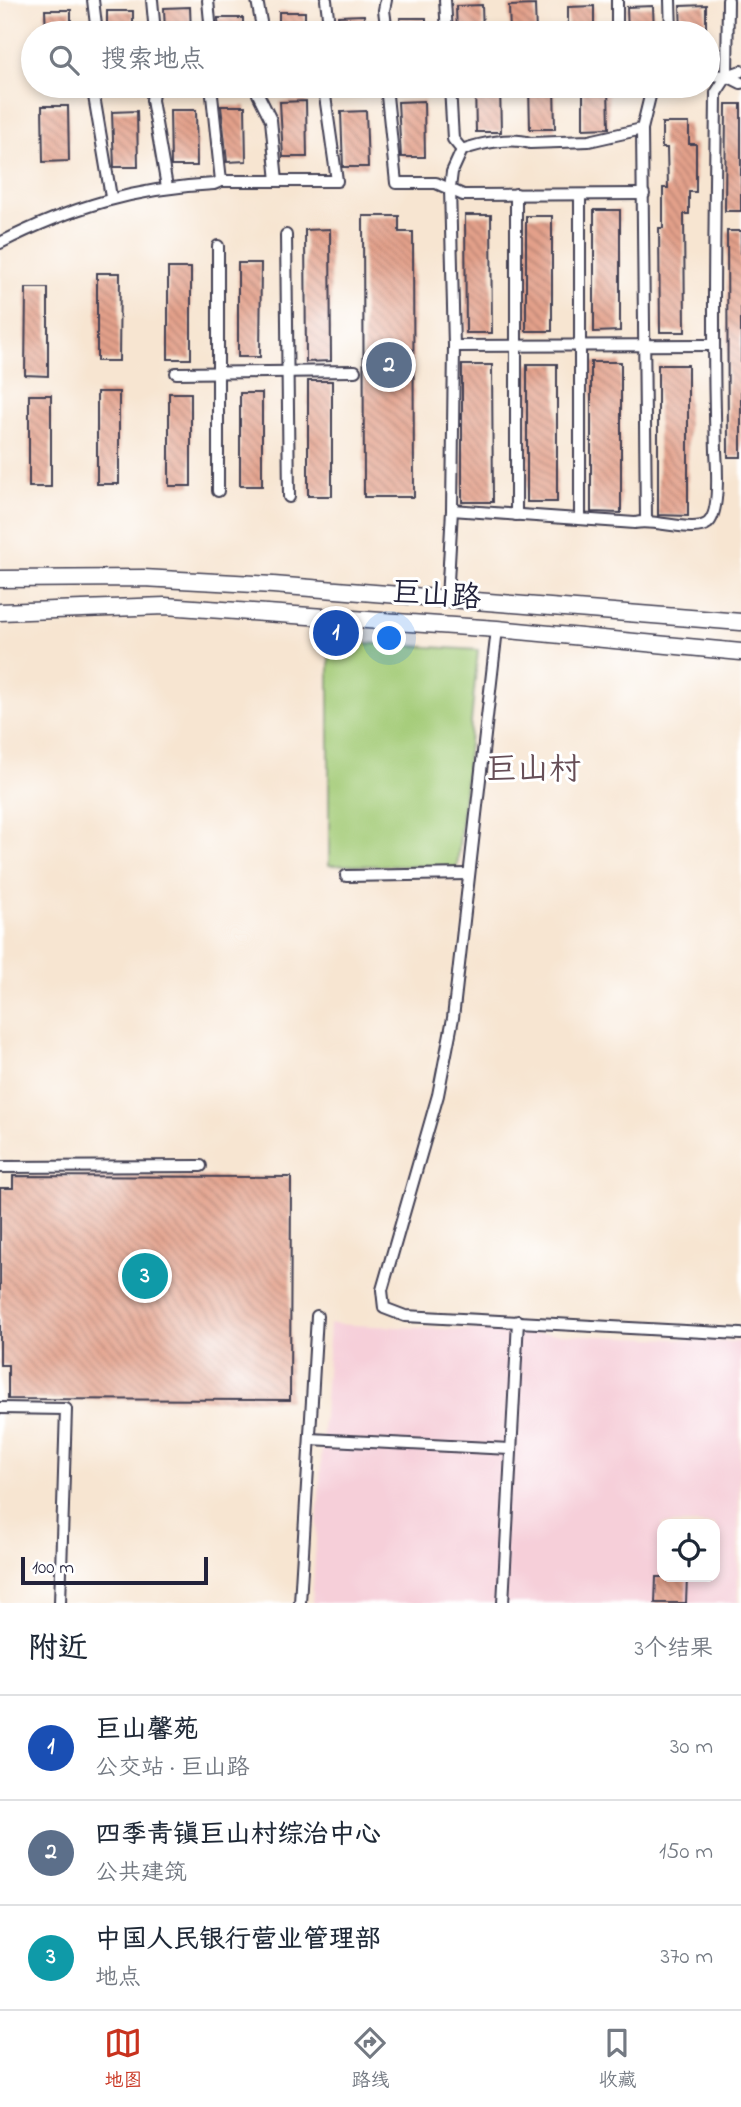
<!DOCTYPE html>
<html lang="zh">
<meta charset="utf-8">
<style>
:root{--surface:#fff;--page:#f6f6f7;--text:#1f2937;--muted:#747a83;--line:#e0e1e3;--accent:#c8321e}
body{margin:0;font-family:"Indie Flower","LXGW WenKai TC",sans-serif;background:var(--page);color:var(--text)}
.controls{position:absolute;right:21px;bottom:21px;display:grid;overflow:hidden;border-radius:14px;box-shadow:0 4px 10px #0003}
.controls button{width:63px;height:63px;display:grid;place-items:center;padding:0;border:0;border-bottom:2px solid var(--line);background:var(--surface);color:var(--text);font:35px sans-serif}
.scale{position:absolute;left:21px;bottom:18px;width:187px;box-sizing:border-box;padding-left:7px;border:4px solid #22223b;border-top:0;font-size:19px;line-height:24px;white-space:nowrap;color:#22223b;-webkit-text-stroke:5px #fff;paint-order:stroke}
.you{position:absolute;left:390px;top:639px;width:24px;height:24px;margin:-18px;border:5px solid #fff;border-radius:50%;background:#1a73e8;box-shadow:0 0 0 10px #1a73e833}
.badge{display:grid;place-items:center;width:46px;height:46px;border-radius:50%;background:var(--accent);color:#fff;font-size:23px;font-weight:700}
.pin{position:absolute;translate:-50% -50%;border:4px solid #fff;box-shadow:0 2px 7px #0006}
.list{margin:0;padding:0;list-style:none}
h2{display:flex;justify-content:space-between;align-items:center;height:91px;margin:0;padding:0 28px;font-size:30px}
h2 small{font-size:23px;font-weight:400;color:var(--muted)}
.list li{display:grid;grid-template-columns:46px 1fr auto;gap:21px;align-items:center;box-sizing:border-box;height:105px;padding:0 28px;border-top:2px solid var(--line)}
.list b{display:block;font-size:26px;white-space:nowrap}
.list p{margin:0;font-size:23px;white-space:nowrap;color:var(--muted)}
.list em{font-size:23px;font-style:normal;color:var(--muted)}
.icon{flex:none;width:38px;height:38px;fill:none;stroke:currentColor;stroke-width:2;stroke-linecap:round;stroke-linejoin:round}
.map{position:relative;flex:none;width:741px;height:1603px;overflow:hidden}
.search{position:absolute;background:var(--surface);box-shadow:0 4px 10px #0003;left:21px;right:21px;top:21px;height:77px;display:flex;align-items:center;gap:18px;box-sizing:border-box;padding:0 24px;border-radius:38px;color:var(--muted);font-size:26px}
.sheet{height:406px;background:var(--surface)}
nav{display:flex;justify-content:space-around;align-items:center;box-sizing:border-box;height:98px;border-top:2px solid var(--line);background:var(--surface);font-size:19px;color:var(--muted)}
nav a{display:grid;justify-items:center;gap:4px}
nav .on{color:var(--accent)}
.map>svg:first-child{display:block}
.built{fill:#f6cfd9;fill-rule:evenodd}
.green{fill:#a3cb76;stroke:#627658;stroke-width:2}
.building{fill:url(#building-back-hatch)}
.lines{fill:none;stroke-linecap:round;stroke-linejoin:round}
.minor-casing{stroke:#423f52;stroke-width:14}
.primary-casing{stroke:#423f52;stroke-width:19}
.minor{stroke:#fff;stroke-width:10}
.primary{stroke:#fff;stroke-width:16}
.labels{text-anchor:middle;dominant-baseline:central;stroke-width:6;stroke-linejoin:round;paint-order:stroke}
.street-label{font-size:30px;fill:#22223b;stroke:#fff}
.neighbourhood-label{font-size:32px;fill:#664e57;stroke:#fff}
</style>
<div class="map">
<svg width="741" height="1603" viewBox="0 0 741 1603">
<defs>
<pattern id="building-back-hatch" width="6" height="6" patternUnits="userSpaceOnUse" patternTransform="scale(1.75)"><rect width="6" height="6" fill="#e3a08a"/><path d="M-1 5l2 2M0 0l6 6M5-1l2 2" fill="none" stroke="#b88272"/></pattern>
</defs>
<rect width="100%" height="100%" fill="#fff"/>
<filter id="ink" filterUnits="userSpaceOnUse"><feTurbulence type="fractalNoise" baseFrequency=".0143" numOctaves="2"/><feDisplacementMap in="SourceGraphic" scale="14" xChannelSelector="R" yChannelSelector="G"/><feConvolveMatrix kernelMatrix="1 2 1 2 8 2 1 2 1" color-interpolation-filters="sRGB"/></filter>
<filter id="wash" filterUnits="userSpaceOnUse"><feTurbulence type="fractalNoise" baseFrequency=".00686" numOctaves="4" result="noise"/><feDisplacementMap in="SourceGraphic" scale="28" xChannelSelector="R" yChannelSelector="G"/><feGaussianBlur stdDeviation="1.57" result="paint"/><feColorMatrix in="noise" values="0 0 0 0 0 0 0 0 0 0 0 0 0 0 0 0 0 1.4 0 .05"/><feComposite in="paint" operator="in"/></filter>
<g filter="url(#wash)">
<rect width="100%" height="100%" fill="#f7e5d1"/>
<path class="built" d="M330,1324l411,18 -3,261h-426zM662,1524h53v53h-53z"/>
<path class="green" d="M329,641l149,9 -21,217 -128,-2z"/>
<g id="blocks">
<g class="building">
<path d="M482,5l1,28h-26l-1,-27z"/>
<path d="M535,5l1,28h-26l-1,-27z"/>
<path d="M706,5v28h-25l-1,-27z"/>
<path d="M594,6v27h-26v-26z"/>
<path d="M653,6l1,27h-26l-1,-26z"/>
<path d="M190,7l1,26h-26l-1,-25z"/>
<path d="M45,10h26v23h-25z"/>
<rect x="107" y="11" width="26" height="22"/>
<rect x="279" y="12" width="26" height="21"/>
<path d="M364,15l1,18h-26l-1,-17z"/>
<path d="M218,18h25v15h-24z"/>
<path d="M400,18h26v15h-25z"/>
<path d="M475,86h25l1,46h-25z"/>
<path d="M529,86h25l1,43h-25z"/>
<path d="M583,86h25l1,42 -26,1z"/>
<path d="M306,101l1,56h-24l-3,-55z"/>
<path d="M424,101l1,56h-24l-3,-55z"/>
<path d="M726,104h15v107h-16z"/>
<path d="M42,106h26l1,55 -26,1z"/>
<path d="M221,106h24l1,55 -19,1z"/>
<path d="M170,110h26l1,56h-26z"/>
<path d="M137,111l1,56h-24l-2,-55z"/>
<path d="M366,111l2,56h-25l-2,-55z"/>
<path d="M662,123h27v21h7v48h-7v22h-5l1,118h-25l-1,-104h4v-40h5l-1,-40h-5z"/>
<path d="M594,210h26v121l-26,1z"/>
<path d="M465,215h26l1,118h-26z"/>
<path d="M363,216h36v16h14l1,265h-50z"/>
<rect x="526" y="216" width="26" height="115"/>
<path d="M330,229l1,132 -25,1 -1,-132z"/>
<path d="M727,231h14v226h-13z"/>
<path d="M238,263h23l-1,94h-22z"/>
<rect x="168" y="268" width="23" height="91"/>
<path d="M97,273h23l-1,88h-22z"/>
<path d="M26,288h22v88l-23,-1z"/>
<path d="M591,362h30v151l-30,-1z"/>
<rect x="527" y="364" width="30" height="138"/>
<path d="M462,365h30l1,137h-31z"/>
<path d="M658,365h30v151l-30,-1z"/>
<rect x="308" y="381" width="24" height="115"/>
<rect x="97" y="392" width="22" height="92"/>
<rect x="169" y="393" width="22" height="93"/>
<rect x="240" y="393" width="22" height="93"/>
<rect x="29" y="395" width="22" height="92"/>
<path d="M13,1176l278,1 -1,223 -282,-1v-34h-8v-177h13z"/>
<path d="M656,1577h31l-1,26h-31z"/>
</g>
</g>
</g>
<g filter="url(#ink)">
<use href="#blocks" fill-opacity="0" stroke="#423f52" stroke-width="2"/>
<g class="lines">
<g class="minor-casing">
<g id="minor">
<path d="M93,0l4,33"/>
<path d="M152,0l3,33"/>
<path d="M208,0l3,33"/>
<path d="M257,0l6,33"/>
<path d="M326,0l4,33"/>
<path d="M386,0l-2,10 3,23"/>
<path d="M445,0l2,33"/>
<path d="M617,0v33"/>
<path d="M670,0l1,33"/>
<path d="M708,75l19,1 14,7"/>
<path d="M727,76l1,-76"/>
<path d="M96,86l-2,10 17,101"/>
<path d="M154,86l-2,14 15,87"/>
<path d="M211,86l10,95"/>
<path d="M265,86l-7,8 13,26 6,61"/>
<path d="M386,86l10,97h40l27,12 181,-1"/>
<path d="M450,86l3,53 9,11c19,-7 49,-13 68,-7l59,-2 53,-12"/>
<path d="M516,194v321"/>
<path d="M580,196v323"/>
<path d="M286,235l3,262"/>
<path d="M0,243c71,-36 135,-55 214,-59l7,-3h116l-12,-85 6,-10"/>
<path d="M218,246v245"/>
<path d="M454,346l258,-1"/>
<path d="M176,373l179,-2"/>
<path d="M452,510l183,13c19,-5 59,11 73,0 12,-10 9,-57 8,-72 -4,-120 -1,-239 0,-358l11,-17 14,-5"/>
<path d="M646,520l-4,-391 9,-37 4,-6"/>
<path d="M447,599l5,-89 2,-164 -4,-158 2,-16 10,-22"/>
<path d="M497,629l-44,389 -15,77 -56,195 2,18 21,8 336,18"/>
<path d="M346,876l123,-2"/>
<path d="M0,1167l201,-1"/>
<path d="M0,1408l66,1 -6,194"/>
<path d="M310,1439l200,10"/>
<path d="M300,1603l17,-287"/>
<path d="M503,1603l15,-282"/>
</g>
</g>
<g class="primary-casing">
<g id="primary">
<path d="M0,579l143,-1 130,7 468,37"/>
<path d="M0,612l165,-6 332,23 244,23"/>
</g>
</g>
<use href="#minor" class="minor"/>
<use href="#primary" class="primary"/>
</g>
</g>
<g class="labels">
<g class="street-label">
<text transform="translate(436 597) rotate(4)">巨山路</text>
</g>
<g class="neighbourhood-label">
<text x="533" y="771">巨山村</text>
</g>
</g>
</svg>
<div class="controls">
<button><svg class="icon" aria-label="locate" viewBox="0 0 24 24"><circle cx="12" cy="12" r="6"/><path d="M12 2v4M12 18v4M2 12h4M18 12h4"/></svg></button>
</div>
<div class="scale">100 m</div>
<div class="you"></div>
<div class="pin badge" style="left:336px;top:633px;background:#1a4fb4">1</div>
<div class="pin badge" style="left:389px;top:365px;background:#5c6f8a">2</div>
<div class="pin badge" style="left:145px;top:1276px;background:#0f9aa8">3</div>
<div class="search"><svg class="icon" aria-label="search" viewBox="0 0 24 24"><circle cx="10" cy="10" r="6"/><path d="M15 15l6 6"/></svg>搜索地点</div>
</div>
<section class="sheet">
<h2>附近<small>3个结果</small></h2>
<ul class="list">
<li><span class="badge" style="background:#1a4fb4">1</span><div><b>巨山馨苑</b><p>公交站 · 巨山路</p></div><em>30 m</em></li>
<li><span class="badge" style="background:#5c6f8a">2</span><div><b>四季青镇巨山村综治中心</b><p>公共建筑</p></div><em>150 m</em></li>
<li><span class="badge" style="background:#0f9aa8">3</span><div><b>中国人民银行营业管理部</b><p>地点</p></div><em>370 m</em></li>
</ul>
</section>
<nav>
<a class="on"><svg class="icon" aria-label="map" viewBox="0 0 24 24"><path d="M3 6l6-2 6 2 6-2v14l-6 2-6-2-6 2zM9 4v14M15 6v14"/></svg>地图</a>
<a><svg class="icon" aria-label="directions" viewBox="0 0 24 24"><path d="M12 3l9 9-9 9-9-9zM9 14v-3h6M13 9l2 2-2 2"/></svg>路线</a>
<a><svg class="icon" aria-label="saved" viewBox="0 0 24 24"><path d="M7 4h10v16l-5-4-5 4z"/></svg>收藏</a>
</nav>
